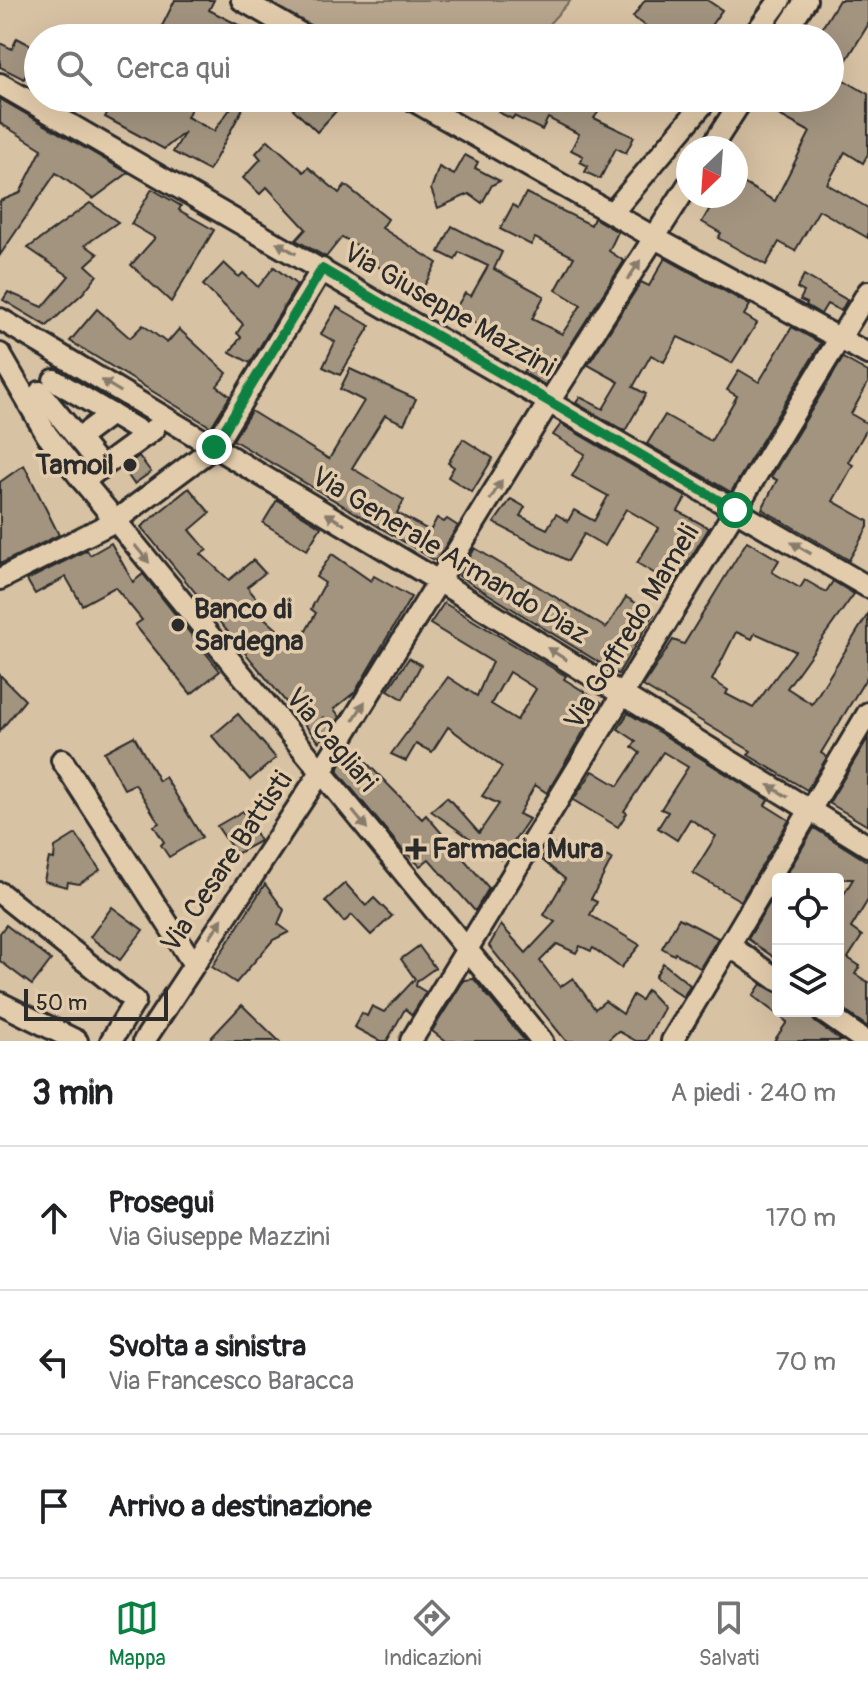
<!DOCTYPE html>
<html lang="it">
<meta charset="utf-8">
<style>
:root{--surface:#fff;--page:#f6f6f6;--text:#202124;--muted:#757577;--line:#e0e0e0;--accent:#0b8043}
body{margin:0;font-family:Pangolin,sans-serif;background:var(--page);color:var(--text)}
.controls{position:absolute;right:24px;bottom:24px;display:grid;overflow:hidden;border-radius:8px;box-shadow:0 8px 32px #0002}
.controls button{width:72px;height:72px;display:grid;place-items:center;padding:0;border:0;border-bottom:2px solid var(--line);background:var(--surface);color:var(--text);font:40px sans-serif}
.compass{position:absolute;left:676px;top:136px;width:72px;height:72px;border-radius:50%;background:var(--surface);box-shadow:0 8px 32px #0002;rotate:205deg}
.scale{position:absolute;left:24px;bottom:20px;width:144px;box-sizing:border-box;padding-left:8px;border:4px solid #2b2b2b;border-top:0;font-size:22px;line-height:28px;white-space:nowrap;color:#2b2b2b;-webkit-text-stroke:6px #e3ccac;paint-order:stroke}
.stop{position:absolute;width:24px;height:24px;margin:-18px;border:6px solid #0b8043;border-radius:50%;background:#fff}
.stop.end{background:#0b8043;border-color:#fff;box-shadow:0 2px 8px #0008}
.list{margin:0;padding:0;list-style:none}
h2{display:flex;justify-content:space-between;align-items:center;height:104px;margin:0;padding:0 32px;font-size:34px}
h2 small{font-size:26px;font-weight:400;color:var(--muted)}
.list li{display:grid;grid-template-columns:52px 1fr auto;gap:24px;align-items:center;box-sizing:border-box;height:144px;padding:0 32px;border-top:2px solid var(--line)}
.list b{display:block;font-size:30px;white-space:nowrap}
.list p{margin:0;font-size:26px;white-space:nowrap;color:var(--muted)}
.list em{font-size:26px;font-style:normal;color:var(--muted)}
.icon{flex:none;width:44px;height:44px;fill:none;stroke:currentColor;stroke-width:2;stroke-linecap:round;stroke-linejoin:round}
.map{position:relative;flex:none;width:868px;height:1041px;overflow:hidden}
.search{position:absolute;background:var(--surface);box-shadow:0 8px 32px #0002;left:24px;right:24px;top:24px;height:88px;display:flex;align-items:center;gap:20px;box-sizing:border-box;padding:0 28px;border-radius:44px;color:var(--muted);font-size:30px}
.sheet{height:536px;background:var(--surface)}
nav{display:flex;justify-content:space-around;align-items:center;box-sizing:border-box;height:112px;border-top:2px solid var(--line);background:var(--surface);font-size:22px;color:var(--muted)}
nav a{display:grid;justify-items:center;gap:4px}
nav .on{color:var(--accent)}
.map>svg:first-child{display:block}
.green{fill:#b8a68e;stroke:#72685c;stroke-width:2}
.building{fill:#a2947f;stroke:#2b2b2b;stroke-width:2;fill-rule:evenodd}
.lines{fill:none;stroke-linecap:round;stroke-linejoin:round}
.minor-casing{stroke:#2b2b2b;stroke-width:26}
.minor{stroke:#e3ccac;stroke-width:20}
.oneway{fill:#877c6c}
.route{stroke:#0b8043;stroke-width:10}
.poi-dot{fill:#2b2b2b;stroke:#e3ccac;stroke-width:3}
.labels{text-anchor:middle;dominant-baseline:central;stroke-width:7;stroke-linejoin:round;paint-order:stroke}
.street-label{font-size:28px;fill:#2b2b2b;stroke:#e3ccac}
.poi-label{font-size:28px;font-weight:bold;fill:#2b2b2b;stroke:#e3ccac;text-anchor:start}
</style>
<div class="map">
<svg width="868" height="1041" viewBox="0 0 868 1041">
<rect width="100%" height="100%" fill="#d8c2a4"/>
<filter id="ink" filterUnits="userSpaceOnUse"><feTurbulence type="fractalNoise" baseFrequency=".0125" numOctaves="2"/><feDisplacementMap in="SourceGraphic" scale="16" xChannelSelector="R" yChannelSelector="G"/><feConvolveMatrix kernelMatrix="1 2 1 2 8 2 1 2 1" color-interpolation-filters="sRGB"/></filter>
<g filter="url(#ink)">
<path class="green" d="M266,0h305l-35,38h-202z"/>
<g class="building">
<path d="M175,0h39l-5,10 55,28h-108z"/>
<path d="M645,0h62l15,10 -20,28h-39l-30,-21z"/>
<path d="M839,0h29v25l-31,51 31,18v60l-5,9 -18,-11 -18,32 41,24v30l-49,-28 -24,41 -16,-9 -13,23 -48,-27 3,-5 -19,-11 15,-26h19v-17l39,22 35,-69 -42,-23 6,-11h56v-60h-14z"/>
<path d="M17,38l21,11 -14,30 -24,-12v-24l12,6z"/>
<path d="M82,98h114l-9,19 27,14 22,-30 8,5 -35,65 -36,-19 12,-20 -21,17 -59,-32 3,-5z"/>
<path d="M304,98h44l-31,34 -24,-23z"/>
<path d="M506,98h103l-15,20 40,19 -8,16 -10,-5 -16,31 -15,-7 3,-6 -8,-4 3,-6 -12,-6 8,-16 -31,-16 -6,12 -28,-14 -2,3 -14,-7z"/>
<path d="M0,99l128,74 -35,26 -37,-26 -56,82v-54l20,-8 22,-44 -42,-26z"/>
<path d="M268,140l36,32 4,-5 31,26 6,-8 43,34 -6,9 55,35 -14,25 -11,-6 -2,4 -44,-27 3,-7 -27,-15 -16,20 -30,-17 10,-11 -39,-42 -7,7 -17,-16 18,-19 -5,-6z"/>
<path d="M465,155l13,7 -3,6 25,13 -8,4 -10,18 -13,-9 -31,14 -7,-19 8,-22 15,8z"/>
<path d="M152,189l29,17 -2,4 35,20 -43,72 -40,-37 24,-27 -24,-14z"/>
<path d="M526,193l65,32 3,-7 24,14 -9,19 15,10 -79,124 -22,-13 6,-9 -44,-27 3,-5 -34,-20 11,-18 6,3 17,-30 -29,-14 -4,8 -16,-8 13,-26 50,26 -8,17 50,27 -12,23 30,15 19,-29 -25,-15 18,-33 -39,-19 -4,7 -31,-16 13,-24 5,3z"/>
<path d="M90,203l28,19 -33,23 13,9 -12,11 11,10 -14,18 -36,33 -44,-26 5,-8 35,15 26,-31 -41,-28z"/>
<path d="M665,258l85,47 -6,10 13,8 -25,40 -54,-26 -14,25 -13,-7 -18,32 13,7 -21,37 -49,-28 4,-6 23,12 16,-27 -31,-17 53,-83 8,4z"/>
<path d="M224,263l15,14 4,-4 15,14 16,-20 23,18 -47,78 -20,-11 11,-15 -4,-4 6,-9 -40,-39z"/>
<path d="M804,275l43,25 -6,11 -14,-7 -6,10 -15,-9 1,-2 -7,-3 4,-8 -7,-4z"/>
<path d="M337,307l33,19 -30,49 -17,-8 12,-25 -14,-8z"/>
<path d="M97,309l33,29 13,-13 24,18 12,-14 48,44 -10,13 13,10 -19,31 -141,-86z"/>
<path d="M792,327l29,16 -90,149 -84,-48 18,-29 46,26 26,-45 -10,-6 12,-20 20,12z"/>
<path d="M843,358l25,14v11l-17,31 17,10v3l-20,35 5,3 -20,36 35,20v6l-19,33 -87,-51 15,-29 -6,-3z"/>
<path d="M350,369l66,30 -12,25 -19,-9 -33,53 52,32 -7,13 33,18 7,-13 7,4 3,-3 11,7 -22,35 -203,-121 18,-29 78,48 35,-58 -24,-12z"/>
<path d="M561,424l125,73 -8,14 31,17 -35,57 -37,-22 22,-35 -33,-19 -21,37 -21,-12 -16,27 -74,-38 17,-24 14,8 -5,9 27,13 9,-15 12,7 6,-11 20,11 14,-25 -36,-20 13,-22 -32,-19z"/>
<path d="M463,439l30,19 -21,34 -24,-15 6,-10 -6,-4z"/>
<path d="M139,456l12,16 -17,12 -11,-16z"/>
<path d="M24,465l35,70 -59,29v-82z"/>
<path d="M189,488l21,25 -20,17 17,20 -6,4 28,26 24,-20 12,13 -18,14 19,23 -5,5 36,32 19,-34 -5,-4 14,-26 -9,-6 16,-23 39,27 3,-5 37,21 -56,95 -21,17 6,8 -5,7 -13,-7 10,12 -13,13 -178,-215z"/>
<path d="M277,500l44,27 -14,23 -44,-27z"/>
<path d="M747,541l32,19 -7,12 28,16 5,-8 21,12 7,-11 21,13 -67,94 25,16 56,-90v61l-47,78 6,4 -20,33 -59,-35 3,-4 -108,-65 30,-46 11,4zM736,632l16,7 3,-6 40,18 -42,57 -27,-14 2,-4 -16,-10z"/>
<path d="M111,543l22,39 10,-8 77,97 -29,23 -56,-69 7,-5 -27,-33 -33,18 -16,-28 -31,17 -8,-14 60,-30 3,5z"/>
<path d="M475,548l131,80 20,-31 28,17 -36,60 -159,-98z"/>
<path d="M444,603l122,73 -2,3 37,23 -54,91 -12,-8 -16,29 10,5 -28,41 -70,-49 16,-14 32,36 20,-29 -17,-8 20,-29 -54,-40 -16,25 -16,-8 -10,17 -15,-7 57,-77 29,19 15,-34 -62,-38zM509,672l27,17 -19,31 -26,-16z"/>
<path d="M409,658l12,7 -18,34 -15,-9z"/>
<path d="M0,675l25,25 -25,31z"/>
<path d="M628,713l140,87 -3,5 24,15 -48,81 -48,-28 23,-37 -26,-17 -13,21 -19,-12 10,-16 -7,-3 27,-42 -25,-15 -39,59 3,2 -9,14 -45,-27 20,-29 25,15 22,-33 -8,-6 4,-6 -18,-12z"/>
<path d="M238,714l38,44 -26,22 -38,-44z"/>
<path d="M134,736l25,45 6,-4 37,60 -33,20 -8,-12 3,-3 -10,-16 5,-3 -24,-39 -11,5 -20,-37z"/>
<path d="M868,738v88l-39,-23z"/>
<path d="M351,747l71,72 4,-4 63,73 -14,23 -46,-52 -9,7 -20,-19 -63,-76z"/>
<path d="M243,811l17,30 -24,13 -19,-28z"/>
<path d="M814,828l51,32 3,-1v41l-17,28 11,8 -14,22 12,8 -5,8 13,8v45l-30,-21v-102l15,-25h-69z"/>
<path d="M76,834l24,36 -21,14 -11,-2 -1,5 -23,-6 5,-23 5,1 1,-12z"/>
<path d="M550,842l26,16 5,-10 10,9 4,-6 17,8 -21,40 6,3 -7,13 50,30 -19,23 -28,-20 -2,3 -11,-5 -4,7 -19,-9 -17,17 20,26 13,-9 22,31 10,-8 18,13 10,-19 8,5 6,-10 17,18 -18,33h-10l-18,-10 -11,10h-41l-77,-95 12,-21 25,28 29,-31 -11,-7 21,-36 -24,-20z"/>
<path d="M345,883l21,23 8,-8 18,18 -21,19 -19,-20 -8,7 -19,-21z"/>
<path d="M265,884l19,26 -6,14 11,8 -16,8 -37,43 -24,-16z"/>
<path d="M778,889v75l-4,-3 2,-2 -28,-20z"/>
<path d="M112,907l31,23 -23,30 -30,-23z"/>
<path d="M679,918l39,20 -18,30 -25,-15 -1,2 -12,-7z"/>
<path d="M6,925l45,35 -19,25 -32,-24v-28z"/>
<path d="M419,946l16,22 -18,13 -1,5 10,6 -14,23 -7,-6 -18,32h-7l-26,-14 8,-14 5,3 5,-10 12,6 31,-33 -14,-20z"/>
<path d="M663,963l27,22 -7,12 -28,-20z"/>
<path d="M474,979l51,62h-80l-13,-10 32,-51z"/>
<path d="M761,984l17,9v18h30l7,11 27,19h-68l13,-19 -34,-26z"/>
<path d="M242,1005l37,36h-71z"/>
</g>
<g class="lines">
<g class="minor-casing">
<g id="minor">
<path d="M242,0l66,38"/>
<path d="M752,38l28,-38"/>
<path d="M781,38l25,-38"/>
<path d="M0,84l868,503"/>
<path d="M409,98l246,140 213,116"/>
<path d="M711,148l32,-50"/>
<path d="M612,213l96,-115"/>
<path d="M0,319l440,263 428,264"/>
<path d="M0,354l47,81 36,46 459,560"/>
<path d="M54,380l92,55"/>
<path d="M40,392l62,76"/>
<path d="M79,438l32,-24"/>
<path d="M83,481l71,-52"/>
<path d="M0,579l115,-58 99,-74 108,-178"/>
<path d="M62,760l131,203"/>
<path d="M0,893l135,108 -24,40"/>
<path d="M729,945l49,35"/>
<path d="M0,1003l77,38"/>
<path d="M822,1011l43,30"/>
<path d="M144,1041l177,-269 228,-370 139,-217"/>
<path d="M411,1041l457,-749"/>
<path d="M672,1041l196,-328"/>
</g>
</g>
<use href="#minor" class="minor"/>
</g>
<defs><path id="oneway-solid" d="M-6-.8H1V-3.2L6.5 0L1 3.2V.8H-6Z" transform="scale(2)"/></defs>
<g class="oneway">
<use href="#oneway-solid" transform="translate(286 248) rotate(-150)"/>
<use href="#oneway-solid" transform="translate(634 270) rotate(-57)"/>
<use href="#oneway-solid" transform="translate(111 386) rotate(-149)"/>
<use href="#oneway-solid" transform="translate(496 490) rotate(-59)"/>
<use href="#oneway-solid" transform="translate(335 519) rotate(-149)"/>
<use href="#oneway-solid" transform="translate(801 548) rotate(-150)"/>
<use href="#oneway-solid" transform="translate(142 554) rotate(51)"/>
<use href="#oneway-solid" transform="translate(557 654) rotate(-148)"/>
<use href="#oneway-solid" transform="translate(359 711) rotate(-58)"/>
<use href="#oneway-solid" transform="translate(778 791) rotate(-148)"/>
<use href="#oneway-solid" transform="translate(360 820) rotate(51)"/>
<use href="#oneway-solid" transform="translate(216 928) rotate(-56)"/>
</g>
</g>
<g class="lines" filter="url(#ink)">
<path class="route" d="M214,447l108,-178 413,241"/>
</g>
<g class="poi-dot">
<circle cx="130" cy="465" r="8"/>
<circle cx="178" cy="625" r="8"/>
<path d="M412 837h8v8h8v8h-8v8h-8v-8h-8v-8h8z"/>
</g>
<g class="labels">
<g class="street-label">
<text transform="translate(449 310) rotate(30)">Via Giuseppe Mazzini</text>
<text transform="translate(450 556) rotate(31)">Via Generale Armando Diaz</text>
<text transform="translate(632 627) rotate(-59)">Via Goffredo Mameli</text>
<text transform="translate(331 740) rotate(50)">Via Cagliari</text>
<text transform="translate(227 862) rotate(-56)">Via Cesare Battisti</text>
</g>
<g class="poi-label">
<text x="114" y="465" text-anchor="end">Tamoil</text>
<text x="194" y="609">Banco di<tspan x="194" dy="32">Sardegna</tspan></text>
<text x="432" y="849">Farmacia Mura</text>
</g>
</g>
</svg>
<div class="controls">
<button><svg class="icon" aria-label="locate" viewBox="0 0 24 24"><circle cx="12" cy="12" r="6"/><path d="M12 2v4M12 18v4M2 12h4M18 12h4"/></svg></button>
<button><svg class="icon" aria-label="layers" viewBox="0 0 24 24"><path d="M12 4l9 5-9 5-9-5zM3 14l9 5 9-5"/></svg></button>
</div>
<svg class="compass" viewBox="-18 -18 36 36"><path d="M0-13l5 13h-10z" fill="#e53935"/><path d="M0 13l5-13h-10z" fill="#757577"/></svg>
<div class="scale">50 m</div>
<div class="stop" style="left:735px;top:510px"></div>
<div class="stop end" style="left:214px;top:447px"></div>
<div class="search"><svg class="icon" aria-label="search" viewBox="0 0 24 24"><circle cx="10" cy="10" r="6"/><path d="M15 15l6 6"/></svg>Cerca qui</div>
</div>
<section class="sheet">
<h2>3 min<small>A piedi · 240 m</small></h2>
<ul class="list">
<li><svg class="icon" aria-label="ahead" viewBox="0 0 24 24"><path d="M12 20V5M6 11l6-6 6 6"/></svg><div><b>Prosegui</b><p>Via Giuseppe Mazzini</p></div><em>170 m</em></li>
<li><svg class="icon" aria-label="left" viewBox="0 0 24 24"><path d="M17 20v-9H6M10 6l-5 5 5 5"/></svg><div><b>Svolta a sinistra</b><p>Via Francesco Baracca</p></div><em>70 m</em></li>
<li><svg class="icon" aria-label="arrive" viewBox="0 0 24 24"><path d="M6 21V4h12l-3 4 3 4H6"/></svg><div><b>Arrivo a destinazione</b></div></li>
</ul>
</section>
<nav>
<a class="on"><svg class="icon" aria-label="map" viewBox="0 0 24 24"><path d="M3 6l6-2 6 2 6-2v14l-6 2-6-2-6 2zM9 4v14M15 6v14"/></svg>Mappa</a>
<a><svg class="icon" aria-label="directions" viewBox="0 0 24 24"><path d="M12 3l9 9-9 9-9-9zM9 14v-3h6M13 9l2 2-2 2"/></svg>Indicazioni</a>
<a><svg class="icon" aria-label="saved" viewBox="0 0 24 24"><path d="M7 4h10v16l-5-4-5 4z"/></svg>Salvati</a>
</nav>
